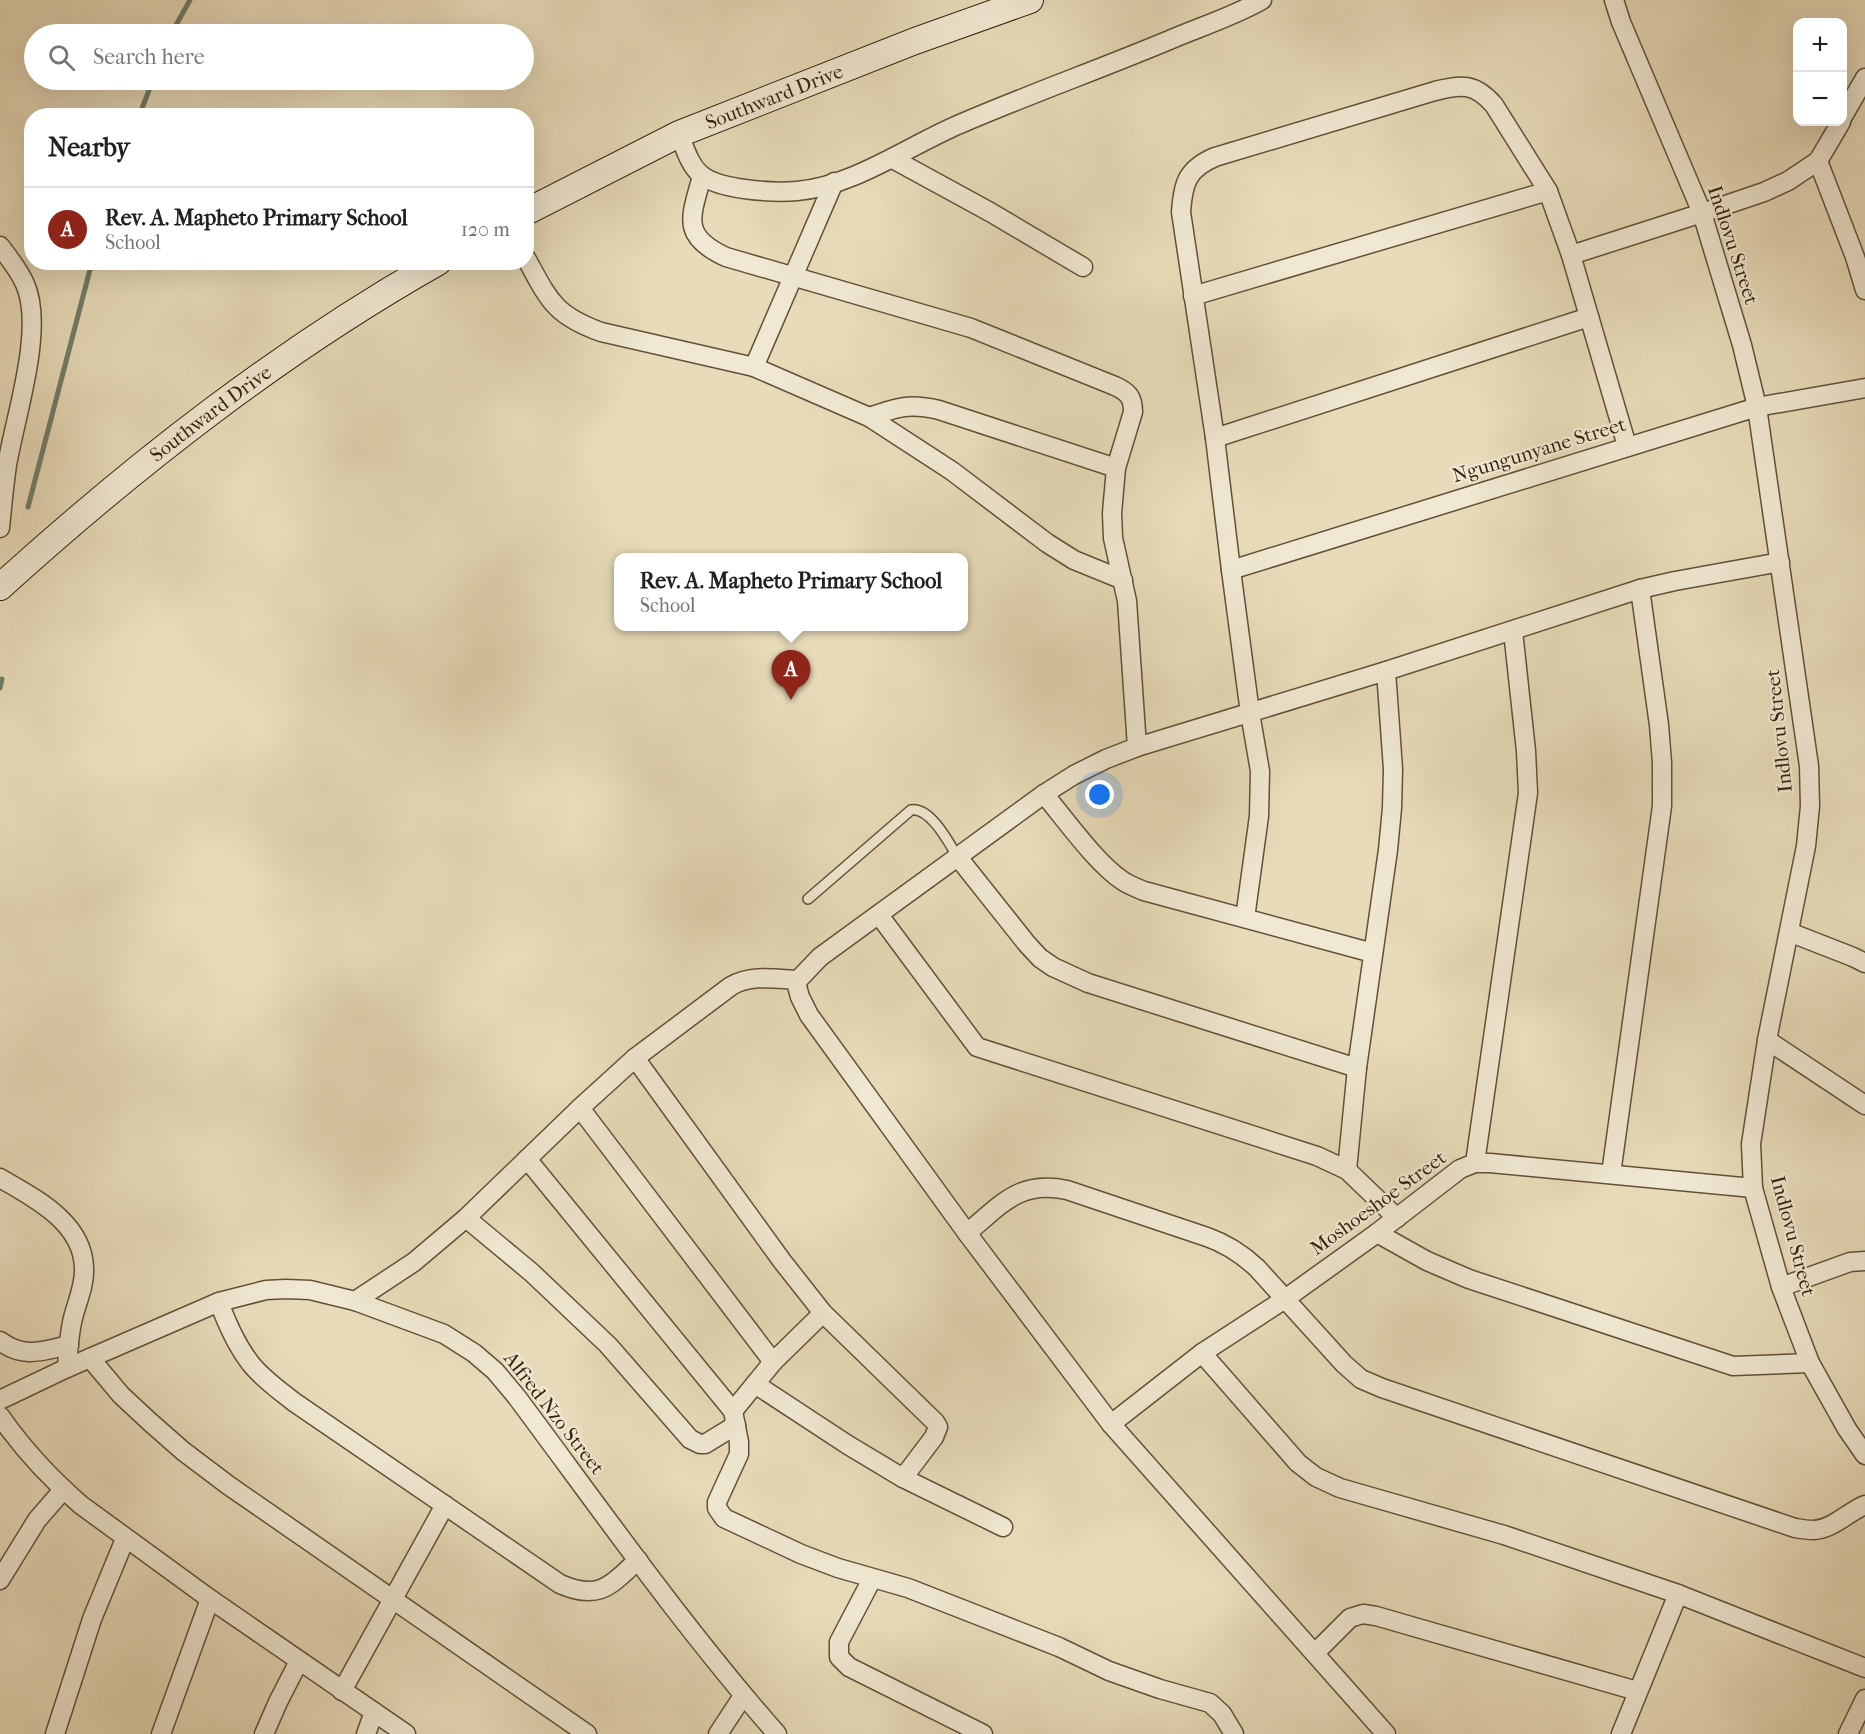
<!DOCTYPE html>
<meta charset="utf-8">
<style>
:root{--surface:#fff;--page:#f6f6f6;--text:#202124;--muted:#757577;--line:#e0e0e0;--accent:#8f2418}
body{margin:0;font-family:"IM FELL French Canon",serif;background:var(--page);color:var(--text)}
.controls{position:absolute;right:18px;top:18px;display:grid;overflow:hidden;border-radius:12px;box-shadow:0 6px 24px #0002}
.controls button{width:54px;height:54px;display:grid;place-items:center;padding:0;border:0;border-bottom:2px solid var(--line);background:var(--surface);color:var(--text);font:30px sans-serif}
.you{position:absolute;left:1100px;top:795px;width:21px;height:21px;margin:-15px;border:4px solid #fff;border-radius:50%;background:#1a73e8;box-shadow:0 0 0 9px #1a73e833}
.badge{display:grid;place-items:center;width:39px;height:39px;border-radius:50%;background:var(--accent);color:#fff;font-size:20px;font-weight:700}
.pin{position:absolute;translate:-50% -50px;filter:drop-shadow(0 2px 3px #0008)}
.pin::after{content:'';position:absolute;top:32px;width:21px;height:18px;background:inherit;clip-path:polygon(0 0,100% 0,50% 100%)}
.popup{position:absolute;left:614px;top:553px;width:354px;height:78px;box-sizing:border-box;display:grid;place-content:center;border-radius:12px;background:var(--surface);filter:drop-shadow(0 2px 4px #0005);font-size:20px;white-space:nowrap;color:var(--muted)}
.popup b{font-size:22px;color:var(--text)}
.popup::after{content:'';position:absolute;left:50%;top:100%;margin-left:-12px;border:12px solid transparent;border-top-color:var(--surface)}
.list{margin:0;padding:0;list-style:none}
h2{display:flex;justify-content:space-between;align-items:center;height:78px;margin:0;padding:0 24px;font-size:26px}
h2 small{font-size:20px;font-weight:400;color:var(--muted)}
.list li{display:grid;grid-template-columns:39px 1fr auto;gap:18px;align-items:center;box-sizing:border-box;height:84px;padding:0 24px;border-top:2px solid var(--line)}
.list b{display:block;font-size:22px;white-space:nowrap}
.list p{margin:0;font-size:20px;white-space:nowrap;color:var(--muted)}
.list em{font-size:20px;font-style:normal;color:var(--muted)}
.icon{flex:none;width:33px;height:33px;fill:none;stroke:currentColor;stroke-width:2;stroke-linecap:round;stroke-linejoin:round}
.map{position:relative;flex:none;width:1865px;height:1734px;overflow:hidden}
.search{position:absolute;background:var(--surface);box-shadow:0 6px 24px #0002;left:24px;top:24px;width:510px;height:66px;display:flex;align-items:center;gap:15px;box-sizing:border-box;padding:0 21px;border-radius:33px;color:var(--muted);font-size:22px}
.panel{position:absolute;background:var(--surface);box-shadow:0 6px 24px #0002;left:24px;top:108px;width:510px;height:162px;border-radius:24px}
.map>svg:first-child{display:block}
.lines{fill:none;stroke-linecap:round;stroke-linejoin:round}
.stream{stroke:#707e6b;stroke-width:5}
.service-casing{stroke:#625137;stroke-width:12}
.minor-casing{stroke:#625137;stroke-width:21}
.secondary-casing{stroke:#35230c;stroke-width:28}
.service{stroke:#f0e8d2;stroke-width:9}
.minor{stroke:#f0e8d2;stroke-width:18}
.secondary{stroke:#f0e8d2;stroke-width:26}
.labels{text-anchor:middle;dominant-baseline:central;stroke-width:4.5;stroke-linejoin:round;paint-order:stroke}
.street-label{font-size:20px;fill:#35230c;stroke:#f0e8d2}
</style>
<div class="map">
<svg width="1865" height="1734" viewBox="0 0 1865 1734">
<rect width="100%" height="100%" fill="#e8dbb9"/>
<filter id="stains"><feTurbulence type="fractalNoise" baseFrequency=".00333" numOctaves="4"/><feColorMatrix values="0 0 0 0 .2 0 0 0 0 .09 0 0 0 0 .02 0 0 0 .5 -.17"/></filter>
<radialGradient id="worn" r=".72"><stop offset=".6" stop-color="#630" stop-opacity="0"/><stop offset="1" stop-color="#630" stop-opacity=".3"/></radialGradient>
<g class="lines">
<g class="stream">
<path d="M171,34l19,-34"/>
<path d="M139,116l14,-36"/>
<path d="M28,507l64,-245"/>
<path d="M0,688l2,-9"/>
</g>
<g class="service-casing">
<path id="service" d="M808,899l103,-89c19,-3 37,31 46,46"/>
</g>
<g class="minor-casing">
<g id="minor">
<path d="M1614,0l7,22 81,191 40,132 15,62 52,359 1,40 -4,40 -39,194 -16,104 2,44 28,99 29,76 37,66 18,26"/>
<path d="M1842,118l23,-40"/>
<path d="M679,134c6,14 10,30 21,40 18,16 73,19 97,17 57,-5 111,-45 163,-67 72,-31 146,-57 219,-88 27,-11 57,-21 83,-36"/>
<path d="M893,159l97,53 93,55"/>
<path d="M1818,161l37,96 10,33"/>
<path d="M702,176c-11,41 -22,60 24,81l245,71 144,58c13,6 18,11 18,26l-17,56 -4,45 1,25 14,63 10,146"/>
<path d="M0,246c9,12 19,24 25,38 20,45 -10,133 -18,181 -3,21 -5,42 -7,63"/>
<path d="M1571,255l131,-42 62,-21 24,-11 30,-20 23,-39"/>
<path d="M526,258c23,42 28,57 75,74l153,35 115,50 83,54 95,72 27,17 49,20"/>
<path d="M1193,296l355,-105"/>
<path d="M754,367l80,-185"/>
<path d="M869,417c29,-10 40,-14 70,-7l177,58"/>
<path d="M1215,438l374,-121"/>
<path d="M1231,570l526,-163 108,-19"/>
<path d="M1044,794c21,25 52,69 79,87 6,4 14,7 21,10l229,62"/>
<path d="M957,856l70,88 13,14 13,9 35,16 269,85"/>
<path d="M879,915l98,132 340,109 30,14 50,48"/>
<path d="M1245,918l14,-102 1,-45 -10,-58 -19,-143 -16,-132 -34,-226c2,-29 6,-43 34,-55l220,-66c26,-7 40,-8 59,14l54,86 23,64 56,191"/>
<path d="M1789,932l64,25 12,6"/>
<path d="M1767,1040l98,65"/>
<path d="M635,1058l147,203 41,52 112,109 3,5 -4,10 -31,41"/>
<path d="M580,1108l193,254"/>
<path d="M527,1159l206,252 6,31v12l-22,48v6l7,10 77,36 37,14 70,20 151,59 50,24 51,18 50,14 12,11 12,20"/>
<path d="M1475,1163l53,-370 -2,-42 -13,-120"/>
<path d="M1347,1170l10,-102 31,-218 4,-42 1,-39 -7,-98"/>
<path d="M1611,1174l51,-368v-43l-3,-38 -19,-136"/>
<path d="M0,1178c34,20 83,44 84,90 1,17 -7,34 -11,50 -4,16 -5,33 -6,50"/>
<path d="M466,1218l65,54 77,73 82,94 10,5h5l31,-19"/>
<path d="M967,1233c35,-29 52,-53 100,-43l140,47c20,7 35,17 50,31l87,96 17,15 21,9 413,140c6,1 13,2 19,2 19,-1 34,-18 51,-25"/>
<path d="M1377,1233l50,28 42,18 264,87 77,-3"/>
<path d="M1781,1287l69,-25 15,-1"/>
<path d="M355,1301l59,-39 52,-44 114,-110 55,-50 96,-72c21,-12 44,-7 67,-6"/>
<path d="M219,1302c8,22 17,43 32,62 12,15 28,26 43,38l266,182c39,17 50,2 78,-24"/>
<path d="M0,1341c24,18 42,10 69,4"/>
<path d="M1202,1353l96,110 18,14 24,11 164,47 174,59 187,74"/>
<path d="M90,1358l31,37 29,27 33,29 45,34 359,249"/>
<path d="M755,1384l93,61 55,33 100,49"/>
<path d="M0,1400l67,-32 152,-66 47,-12 20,-1 24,1 45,11 89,33 30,19 21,18 21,25c85,114 167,231 261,338"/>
<path d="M733,1411l40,-49 50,-49"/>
<path d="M0,1416c23,33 51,63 81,89l129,94 196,135"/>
<path d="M1111,1424l91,-71 83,-54 92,-66 83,-64 15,-6h15l263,25"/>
<path d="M872,1579l-33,63v15l10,10 134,67"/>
<path d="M0,1580l37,-60 26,-30"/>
<path d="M1315,1653l35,-35 13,-4 13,2 261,75"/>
<path d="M342,1691l103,-186"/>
<path d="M55,1734l37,-115 33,-80"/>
<path d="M161,1734l49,-135"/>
<path d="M264,1734l14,-32 21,-41"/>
<path d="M366,1734l8,-22"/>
<path d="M718,1734l25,-38"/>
<path d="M1386,1734l-275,-310 -144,-191 -158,-218 -9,-18 -3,-11 1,-6 22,-23 224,-163 30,-19 32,-16 31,-12 249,-76 254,-82 35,-8 105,-19"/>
<path d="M1621,1734l57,-140"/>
<path d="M1848,1734l17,-35"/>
</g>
</g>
<g class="secondary-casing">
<g id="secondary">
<path id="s1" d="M526,212l153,-78 236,-93 115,-41"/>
<path id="s2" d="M0,587c135,-122 279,-235 438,-325"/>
</g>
</g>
<use href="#service" class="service"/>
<use href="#minor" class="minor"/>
<use href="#secondary" class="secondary"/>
</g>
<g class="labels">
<g class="street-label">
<text stroke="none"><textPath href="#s1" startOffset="274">Southward Drive</textPath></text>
<text transform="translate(1733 245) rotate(72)">Indlovu Street</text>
<text stroke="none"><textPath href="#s2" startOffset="273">Southward Drive</textPath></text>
<text transform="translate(1539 450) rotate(-17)">Ngungunyane Street</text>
<text transform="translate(1779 731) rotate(-96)">Indlovu Street</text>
<text transform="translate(1378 1203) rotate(-36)">Moshoeshoe Street</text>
<text transform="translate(1793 1236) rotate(75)">Indlovu Street</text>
<text transform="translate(554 1413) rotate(52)">Alfred Nzo Street</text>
</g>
</g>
<rect width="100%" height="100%" filter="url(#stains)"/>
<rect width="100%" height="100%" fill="url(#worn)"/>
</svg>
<div class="controls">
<button>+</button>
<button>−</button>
</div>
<div class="you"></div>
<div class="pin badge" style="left:791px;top:700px">A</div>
<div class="popup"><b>Rev. A. Mapheto Primary School</b>School</div>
<div class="search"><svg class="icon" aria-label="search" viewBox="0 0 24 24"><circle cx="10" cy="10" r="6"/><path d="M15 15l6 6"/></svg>Search here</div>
<section class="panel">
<h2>Nearby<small></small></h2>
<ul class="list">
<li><span class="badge">A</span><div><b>Rev. A. Mapheto Primary School</b><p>School</p></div><em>120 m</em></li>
</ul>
</section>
</div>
